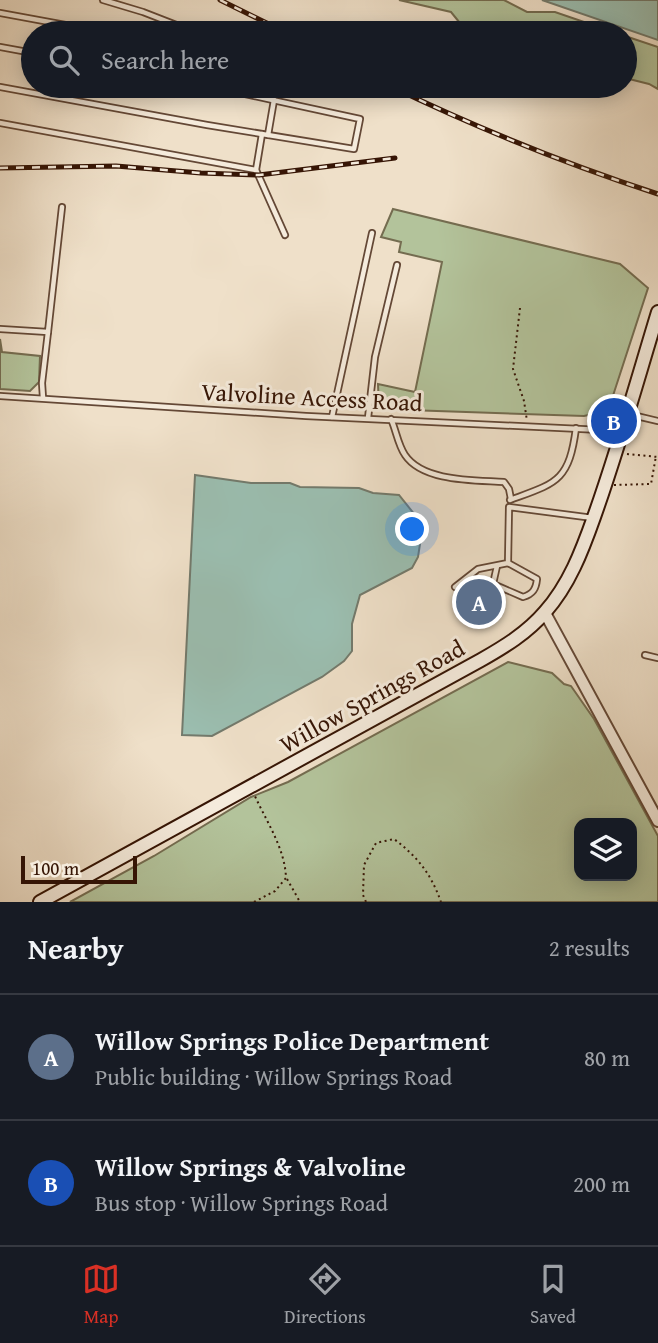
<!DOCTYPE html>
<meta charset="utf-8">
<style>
:root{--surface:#171b24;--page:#20242c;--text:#f1f3f6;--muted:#9ea1a6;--line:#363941;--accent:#d93025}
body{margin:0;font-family:"Gentium Book Plus",serif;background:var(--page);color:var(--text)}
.controls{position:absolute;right:21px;bottom:21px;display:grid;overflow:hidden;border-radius:14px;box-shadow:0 4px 18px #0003}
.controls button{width:63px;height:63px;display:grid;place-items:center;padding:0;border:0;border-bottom:2px solid var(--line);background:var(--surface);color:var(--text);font:35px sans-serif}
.scale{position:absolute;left:21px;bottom:18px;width:116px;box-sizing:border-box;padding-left:7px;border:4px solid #361505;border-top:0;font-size:19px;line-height:24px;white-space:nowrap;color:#361505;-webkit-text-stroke:5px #f5ebdc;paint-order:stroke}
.you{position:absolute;left:413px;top:530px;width:24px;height:24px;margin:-18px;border:5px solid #fff;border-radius:50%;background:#1a73e8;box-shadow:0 0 0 10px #1a73e833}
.badge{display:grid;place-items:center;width:46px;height:46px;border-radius:50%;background:var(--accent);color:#fff;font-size:23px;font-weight:700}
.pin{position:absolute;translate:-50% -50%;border:4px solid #fff;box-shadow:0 2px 7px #0006}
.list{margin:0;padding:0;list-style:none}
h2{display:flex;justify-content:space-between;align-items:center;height:91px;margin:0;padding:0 28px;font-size:30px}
h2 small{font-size:23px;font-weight:400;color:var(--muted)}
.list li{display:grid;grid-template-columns:46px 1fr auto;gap:21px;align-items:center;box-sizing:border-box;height:126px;padding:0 28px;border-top:2px solid var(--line)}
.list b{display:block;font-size:26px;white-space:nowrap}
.list p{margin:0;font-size:23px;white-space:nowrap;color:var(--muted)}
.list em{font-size:23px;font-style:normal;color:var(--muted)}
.icon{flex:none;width:38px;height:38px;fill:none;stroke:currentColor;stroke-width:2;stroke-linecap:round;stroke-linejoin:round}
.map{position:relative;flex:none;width:658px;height:902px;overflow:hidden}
.search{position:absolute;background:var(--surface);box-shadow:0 4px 18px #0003;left:21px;right:21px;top:21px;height:77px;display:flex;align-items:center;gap:18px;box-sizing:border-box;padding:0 24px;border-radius:38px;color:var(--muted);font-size:26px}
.sheet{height:343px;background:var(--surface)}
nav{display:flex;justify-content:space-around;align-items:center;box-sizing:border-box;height:98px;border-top:2px solid var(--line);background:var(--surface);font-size:19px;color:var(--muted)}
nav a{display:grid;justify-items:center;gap:4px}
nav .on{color:var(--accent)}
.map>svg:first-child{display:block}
.green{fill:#b3c39b;stroke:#746c50;stroke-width:2;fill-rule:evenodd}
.water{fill:#9bbeb0;stroke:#737a6c;stroke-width:2}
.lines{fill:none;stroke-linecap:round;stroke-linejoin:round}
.service-casing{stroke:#644836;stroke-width:8}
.tertiary-casing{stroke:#644836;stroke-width:14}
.secondary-casing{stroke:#361505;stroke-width:16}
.path{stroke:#361505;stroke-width:2;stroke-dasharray:2 3.5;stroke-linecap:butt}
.service{stroke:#f5ebdc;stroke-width:4.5}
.tertiary{stroke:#f5ebdc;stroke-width:10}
.secondary{stroke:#f5ebdc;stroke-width:12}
.rail-casing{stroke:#361505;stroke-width:5}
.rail{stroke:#f5ebdc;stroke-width:2.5;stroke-dasharray:8;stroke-linecap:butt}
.labels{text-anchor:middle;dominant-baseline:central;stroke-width:6;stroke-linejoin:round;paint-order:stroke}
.street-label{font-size:24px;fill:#361505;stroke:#f5ebdc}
</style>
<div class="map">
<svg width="658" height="902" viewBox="0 0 658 902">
<rect width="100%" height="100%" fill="#efe0c9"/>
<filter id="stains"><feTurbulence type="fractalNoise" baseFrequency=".00286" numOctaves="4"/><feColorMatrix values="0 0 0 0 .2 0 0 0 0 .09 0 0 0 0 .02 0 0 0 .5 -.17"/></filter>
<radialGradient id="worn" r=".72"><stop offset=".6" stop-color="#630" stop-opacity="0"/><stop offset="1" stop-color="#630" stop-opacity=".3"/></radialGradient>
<g class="green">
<path d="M399,0h105l23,12h28l61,21h-148l-17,-21z"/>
<path d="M625,36l33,11v42l-9,-5 -24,-6z"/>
<path d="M393,209l227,55 28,24 -40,123 -24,5 -205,-7 -1,-25 37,8 27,-130 -43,-10 2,-10 -20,-5z"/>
<path d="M0,339l2,13 38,4 -1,26 -9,9 -30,-2z"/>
<path d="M508,662l44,11 12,11 7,2 23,33 64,117v66h-588l84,-46 97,-59 37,-15zM579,823h53v53h-53z"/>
</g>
<g class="water">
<path d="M542,0h116v40z"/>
<path d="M195,475l56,8h39l10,4 59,1 14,5 26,2 24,30 -5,32 -6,11 -52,27 -8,29v27l-8,10 -22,16 -110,59 -30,-1z"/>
</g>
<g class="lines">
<g class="service-casing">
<g id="service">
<path d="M103,0l40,12 54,21"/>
<path d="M0,13l109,20"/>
<path d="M0,47l33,6"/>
<path d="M0,87l207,38 147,24 6,-30 -152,-33"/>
<path d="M0,123l256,47"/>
<path d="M262,134l-6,36 29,65"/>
<path d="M268,135l6,-35"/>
<path d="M0,329l48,3 14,-125"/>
<path d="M0,396l306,20 316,15"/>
<path d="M43,398l-1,-15 6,-51"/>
<path d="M628,414l30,7"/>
<path d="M332,417l40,-184"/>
<path d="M368,418l7,-61 22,-92"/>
<path d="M391,419c5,11 7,26 14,36 18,27 70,25 99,27l5,7 2,10"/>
<path d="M510,500c46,-17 59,-18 66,-72"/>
<path d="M497,566l-4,18 30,13c10,-3 13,-8 14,-18l-29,-16"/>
<path d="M455,587l23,-18 30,-6 1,-56 84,11"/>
<path d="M645,655l13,3"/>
</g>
</g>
<g class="tertiary-casing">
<path id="tertiary" d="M545,613l113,208"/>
</g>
<g class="secondary-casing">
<path id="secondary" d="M40,902l441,-242c23,-13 46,-27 64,-48 24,-27 37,-61 49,-95 24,-67 43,-136 64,-205"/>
</g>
<g class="path">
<path d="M520,308l-7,61 11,32 3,20"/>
<path d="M627,454l31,3"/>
<path d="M614,485l37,-1 5,-28"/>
<path d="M287,879l13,23"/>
<path d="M254,902l21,-11 11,-13c-1,-30 -20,-57 -32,-84"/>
<path d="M366,902l-3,-7 1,-30 12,-22 18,-4c24,18 37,35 47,63"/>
</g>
<use href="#service" class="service"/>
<use href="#tertiary" class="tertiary"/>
<use href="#secondary" class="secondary"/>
<g class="rail-casing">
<g id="rail">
<path d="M220,0l67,33"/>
<path d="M390,86c87,42 176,78 268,108"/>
<path d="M0,168l116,-2 85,7 58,2 136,-17"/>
</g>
</g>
<use href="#rail" class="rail"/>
</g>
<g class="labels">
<g class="street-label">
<text transform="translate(312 397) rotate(3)">Valvoline Access Road</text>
<text transform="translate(372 696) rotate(-29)">Willow Springs Road</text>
</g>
</g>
<rect width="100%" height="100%" filter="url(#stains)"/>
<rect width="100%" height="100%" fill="url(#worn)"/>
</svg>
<div class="controls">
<button><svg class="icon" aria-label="layers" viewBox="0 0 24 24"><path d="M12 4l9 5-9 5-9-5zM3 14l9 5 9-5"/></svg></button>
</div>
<div class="scale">100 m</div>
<div class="you"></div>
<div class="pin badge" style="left:479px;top:602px;background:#5c6f8a">A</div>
<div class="pin badge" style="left:614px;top:421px;background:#1a4fb4">B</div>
<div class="search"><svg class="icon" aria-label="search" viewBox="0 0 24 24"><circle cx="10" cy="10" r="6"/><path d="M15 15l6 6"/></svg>Search here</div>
</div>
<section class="sheet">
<h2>Nearby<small>2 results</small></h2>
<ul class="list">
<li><span class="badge" style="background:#5c6f8a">A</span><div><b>Willow Springs Police Department</b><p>Public building · Willow Springs Road</p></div><em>80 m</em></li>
<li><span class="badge" style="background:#1a4fb4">B</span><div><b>Willow Springs &amp; Valvoline</b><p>Bus stop · Willow Springs Road</p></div><em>200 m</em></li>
</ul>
</section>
<nav>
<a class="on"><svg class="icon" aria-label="map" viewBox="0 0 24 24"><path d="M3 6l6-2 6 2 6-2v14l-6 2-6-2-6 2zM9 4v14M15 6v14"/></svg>Map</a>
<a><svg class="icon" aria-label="directions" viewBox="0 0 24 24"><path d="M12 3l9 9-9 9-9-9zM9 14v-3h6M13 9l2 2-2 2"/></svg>Directions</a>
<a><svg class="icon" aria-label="saved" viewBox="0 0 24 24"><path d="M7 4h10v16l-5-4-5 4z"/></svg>Saved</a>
</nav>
